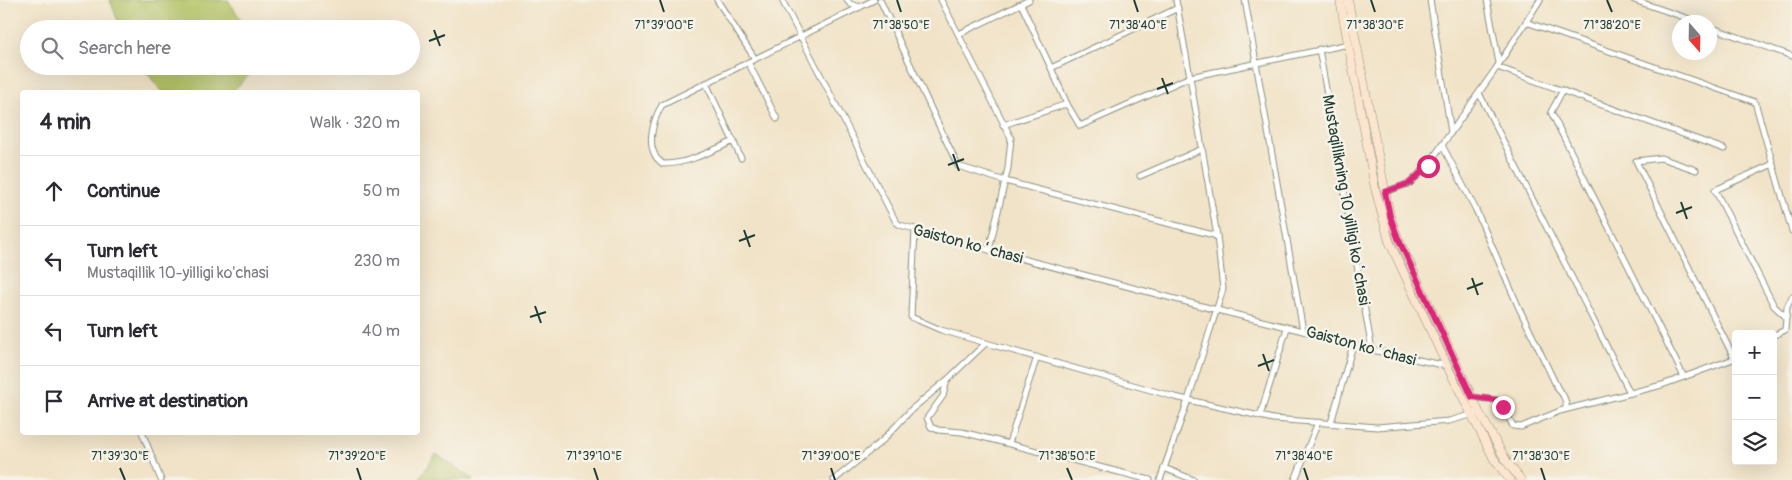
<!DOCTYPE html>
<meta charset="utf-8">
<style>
:root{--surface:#fff;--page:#f7f7f7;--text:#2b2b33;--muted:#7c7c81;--line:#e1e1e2}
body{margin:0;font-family:Pangolin,sans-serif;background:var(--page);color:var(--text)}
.controls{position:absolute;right:15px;bottom:15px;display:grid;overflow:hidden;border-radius:5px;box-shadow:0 5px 20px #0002}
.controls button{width:45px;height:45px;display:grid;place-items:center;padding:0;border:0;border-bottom:1px solid var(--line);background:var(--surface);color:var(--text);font:25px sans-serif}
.compass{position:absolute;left:1672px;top:15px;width:45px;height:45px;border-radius:50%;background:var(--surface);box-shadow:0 5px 20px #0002;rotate:160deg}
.stop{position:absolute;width:15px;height:15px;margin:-11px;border:4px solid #db2777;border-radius:50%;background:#fff}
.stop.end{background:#db2777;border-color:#fff;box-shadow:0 1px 5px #0008}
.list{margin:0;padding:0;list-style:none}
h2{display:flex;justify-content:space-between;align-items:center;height:65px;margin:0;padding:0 20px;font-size:21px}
h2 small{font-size:16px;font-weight:400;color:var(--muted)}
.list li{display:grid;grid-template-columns:32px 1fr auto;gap:15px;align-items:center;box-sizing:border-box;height:70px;padding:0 20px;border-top:1px solid var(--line)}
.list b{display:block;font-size:19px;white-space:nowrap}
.list p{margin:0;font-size:16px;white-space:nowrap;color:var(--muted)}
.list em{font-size:16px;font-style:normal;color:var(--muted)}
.icon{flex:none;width:28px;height:28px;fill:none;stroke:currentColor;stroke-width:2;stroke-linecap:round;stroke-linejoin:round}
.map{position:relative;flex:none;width:1792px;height:480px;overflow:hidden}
.search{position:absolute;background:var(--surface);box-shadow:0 5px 20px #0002;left:20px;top:20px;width:400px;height:55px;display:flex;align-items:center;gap:12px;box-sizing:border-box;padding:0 18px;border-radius:28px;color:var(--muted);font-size:19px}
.panel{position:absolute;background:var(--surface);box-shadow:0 5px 20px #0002;left:20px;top:90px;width:400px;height:345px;border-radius:5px}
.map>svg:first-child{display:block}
.green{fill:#b3c366;stroke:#69804d}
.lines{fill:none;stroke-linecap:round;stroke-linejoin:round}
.minor-casing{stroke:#88907e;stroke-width:7}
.secondary-casing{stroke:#88907e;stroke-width:9}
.minor{stroke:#fff;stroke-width:5}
.secondary{stroke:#fce5cf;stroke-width:8}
.route{stroke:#db2777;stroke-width:6}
.ticks{fill:none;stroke:#1f3d34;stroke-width:2}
.labels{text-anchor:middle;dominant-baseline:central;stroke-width:5;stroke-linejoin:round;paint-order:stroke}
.street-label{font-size:16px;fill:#1f3d34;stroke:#f7f3e8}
.ticks-label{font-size:12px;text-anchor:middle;fill:#1f3d34;stroke:#f7f3e8;stroke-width:5;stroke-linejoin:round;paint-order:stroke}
</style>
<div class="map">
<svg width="1792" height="480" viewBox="0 0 1792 480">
<rect width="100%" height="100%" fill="#f7f3e8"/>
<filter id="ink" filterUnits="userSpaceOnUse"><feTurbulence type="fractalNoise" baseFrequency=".02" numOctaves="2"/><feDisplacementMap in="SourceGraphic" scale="10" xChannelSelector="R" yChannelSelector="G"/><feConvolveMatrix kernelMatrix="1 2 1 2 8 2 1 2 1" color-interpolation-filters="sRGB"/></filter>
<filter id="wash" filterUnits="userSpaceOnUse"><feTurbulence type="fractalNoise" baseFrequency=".0096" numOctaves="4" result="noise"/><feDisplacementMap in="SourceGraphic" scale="20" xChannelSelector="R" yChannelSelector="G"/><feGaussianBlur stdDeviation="1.12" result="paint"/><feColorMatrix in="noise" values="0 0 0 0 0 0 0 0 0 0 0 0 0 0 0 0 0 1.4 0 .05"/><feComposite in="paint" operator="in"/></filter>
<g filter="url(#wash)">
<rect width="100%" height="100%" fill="#f1e3c7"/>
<g class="green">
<path d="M110,0h118l19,29h-126z"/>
<path d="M142,66h116l-26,26h-70z"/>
<path d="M436,454l37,25 -1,1h-54z"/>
</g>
</g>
<g filter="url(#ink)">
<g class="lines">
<g class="minor-casing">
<g id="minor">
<path d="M717,0l38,59"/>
<path d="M782,0l114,222 4,3 89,25 228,60 86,21 69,19 75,16"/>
<path d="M847,0l3,4 10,3"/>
<path d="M880,0l78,166 47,15 212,55"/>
<path d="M941,0l70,138 -3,30 -19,82"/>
<path d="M1245,0l58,331"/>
<path d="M1430,0l21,132"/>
<path d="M1487,0l12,63"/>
<path d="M1634,0l64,22"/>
<path d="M1021,4l30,64 127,-60"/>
<path d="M1526,22l229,80 37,129"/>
<path d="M1710,27l82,29"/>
<path d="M959,34l70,-34"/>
<path d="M1319,49l53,301"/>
<path d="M748,62l29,57"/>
<path d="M1497,67l227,82"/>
<path d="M706,83l35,75"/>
<path d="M1563,90l-12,22 133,265"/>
<path d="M1479,93l151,300"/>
<path d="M1067,104l13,22 110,-49 -14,-77"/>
<path d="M1003,125l64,-21 -16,-36"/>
<path d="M734,141c-23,10 -46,23 -71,23 -3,-3 -7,-5 -8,-9 -8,-14 -1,-37 7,-50l212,-105"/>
<path d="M1442,145l34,65 43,98 39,81c6,6 9,12 8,20"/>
<path d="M1773,164l-58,26 59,116 12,11"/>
<path d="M1696,170l-35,-12 -25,3 98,197"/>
<path d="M1140,176l62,-27"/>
<path d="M1385,192l25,-9 18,-18 69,-98 43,-67"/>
<path d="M915,229l-4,88 30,13 45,13"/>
<path d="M1773,336l12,-6 2,-23 5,-10"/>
<path d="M947,380l-4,16 -16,22 4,9 7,3 24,2 24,6 164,42"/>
<path d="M1472,397l25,3 6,7 10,19 8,1 39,-16 102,-26 74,-27"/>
<path d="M1260,416l27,-88"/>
<path d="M1331,423l22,-78"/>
<path d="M142,432l19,48"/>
<path d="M1009,443l28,-86"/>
<path d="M1164,468l30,12"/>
<path d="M834,480l49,-40 29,-31 35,-29 39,-37 189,54 98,22 104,8 72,-6 25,-7"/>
<path d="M1160,480l28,-80 35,-111 -6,-53 -27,-159 159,-33"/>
<path d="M1295,480l23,-58"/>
</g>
</g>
<g class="secondary-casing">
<g id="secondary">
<path d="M1340,0l35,188 14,53 58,125 47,93 16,21"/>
<path d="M1348,0l42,216 8,22 81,174 28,50 14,18"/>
</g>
</g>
<use href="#minor" class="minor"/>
<use href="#secondary" class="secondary"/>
</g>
</g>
<g class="lines" filter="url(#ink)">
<path class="route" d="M1428,166l-18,17 -25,9 5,24 8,22 74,159 25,3 6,7"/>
</g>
<path class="ticks" d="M660,0l4,12M897,0l4,12M1134,0l4,12M1371,0l4,12M1607,0l5,12M434,30l6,16M429,41l16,-6M1162,78l6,16M1157,89l16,-6M953,154l6,17M948,165l16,-6M1681,202l6,17M1676,213l16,-6M744,230l6,17M739,241l16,-6M1472,278l6,17M1467,289l16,-6M535,306l6,17M530,317l16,-5M1263,354l6,17M1258,366l16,-6M120,468l5,12M357,468l4,12M594,468l4,12M831,468l4,12M1067,468l5,12M1304,468l4,12M1541,468l4,12"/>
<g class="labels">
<g class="street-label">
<text transform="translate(1346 200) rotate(80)">Mustaqillikning 10 yilligi koʻchasi</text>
<text transform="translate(968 244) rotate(15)">Gaiston koʻchasi</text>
<text transform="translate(1361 346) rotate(15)">Gaiston koʻchasi</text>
</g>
</g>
<g class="ticks-label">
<text x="664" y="29">71°39'00"E</text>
<text x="901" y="29">71°38'50"E</text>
<text x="1375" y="29">71°38'30"E</text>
<text x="1612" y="29">71°38'20"E</text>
<text x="1138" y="29">71°38'40"E</text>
<text x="120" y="460">71°39'30"E</text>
<text x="357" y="460">71°39'20"E</text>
<text x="594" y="460">71°39'10"E</text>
<text x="831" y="460">71°39'00"E</text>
<text x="1067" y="460">71°38'50"E</text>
<text x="1304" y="460">71°38'40"E</text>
<text x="1541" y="460">71°38'30"E</text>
</g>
</svg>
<div class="controls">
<button>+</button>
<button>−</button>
<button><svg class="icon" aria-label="layers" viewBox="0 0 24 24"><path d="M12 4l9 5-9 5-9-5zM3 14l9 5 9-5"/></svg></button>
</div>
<svg class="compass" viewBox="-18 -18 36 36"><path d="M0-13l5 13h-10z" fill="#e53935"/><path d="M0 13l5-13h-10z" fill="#7c7c81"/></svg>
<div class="stop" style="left:1428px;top:166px"></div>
<div class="stop end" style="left:1503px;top:407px"></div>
<div class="search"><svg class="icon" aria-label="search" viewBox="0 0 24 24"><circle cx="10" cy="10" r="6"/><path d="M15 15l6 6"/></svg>Search here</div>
<section class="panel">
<h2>4 min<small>Walk · 320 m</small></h2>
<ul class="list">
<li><svg class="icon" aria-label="ahead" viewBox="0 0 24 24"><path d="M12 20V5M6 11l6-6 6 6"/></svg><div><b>Continue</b></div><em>50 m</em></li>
<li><svg class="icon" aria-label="left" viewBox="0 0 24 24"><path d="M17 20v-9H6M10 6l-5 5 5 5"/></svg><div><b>Turn left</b><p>Mustaqillik 10-yilligi ko'chasi</p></div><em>230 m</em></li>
<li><svg class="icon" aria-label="left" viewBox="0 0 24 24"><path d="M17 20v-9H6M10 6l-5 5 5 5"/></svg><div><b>Turn left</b></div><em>40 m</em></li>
<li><svg class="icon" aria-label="arrive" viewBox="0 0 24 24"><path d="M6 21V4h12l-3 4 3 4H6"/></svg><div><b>Arrive at destination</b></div></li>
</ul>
</section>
</div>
